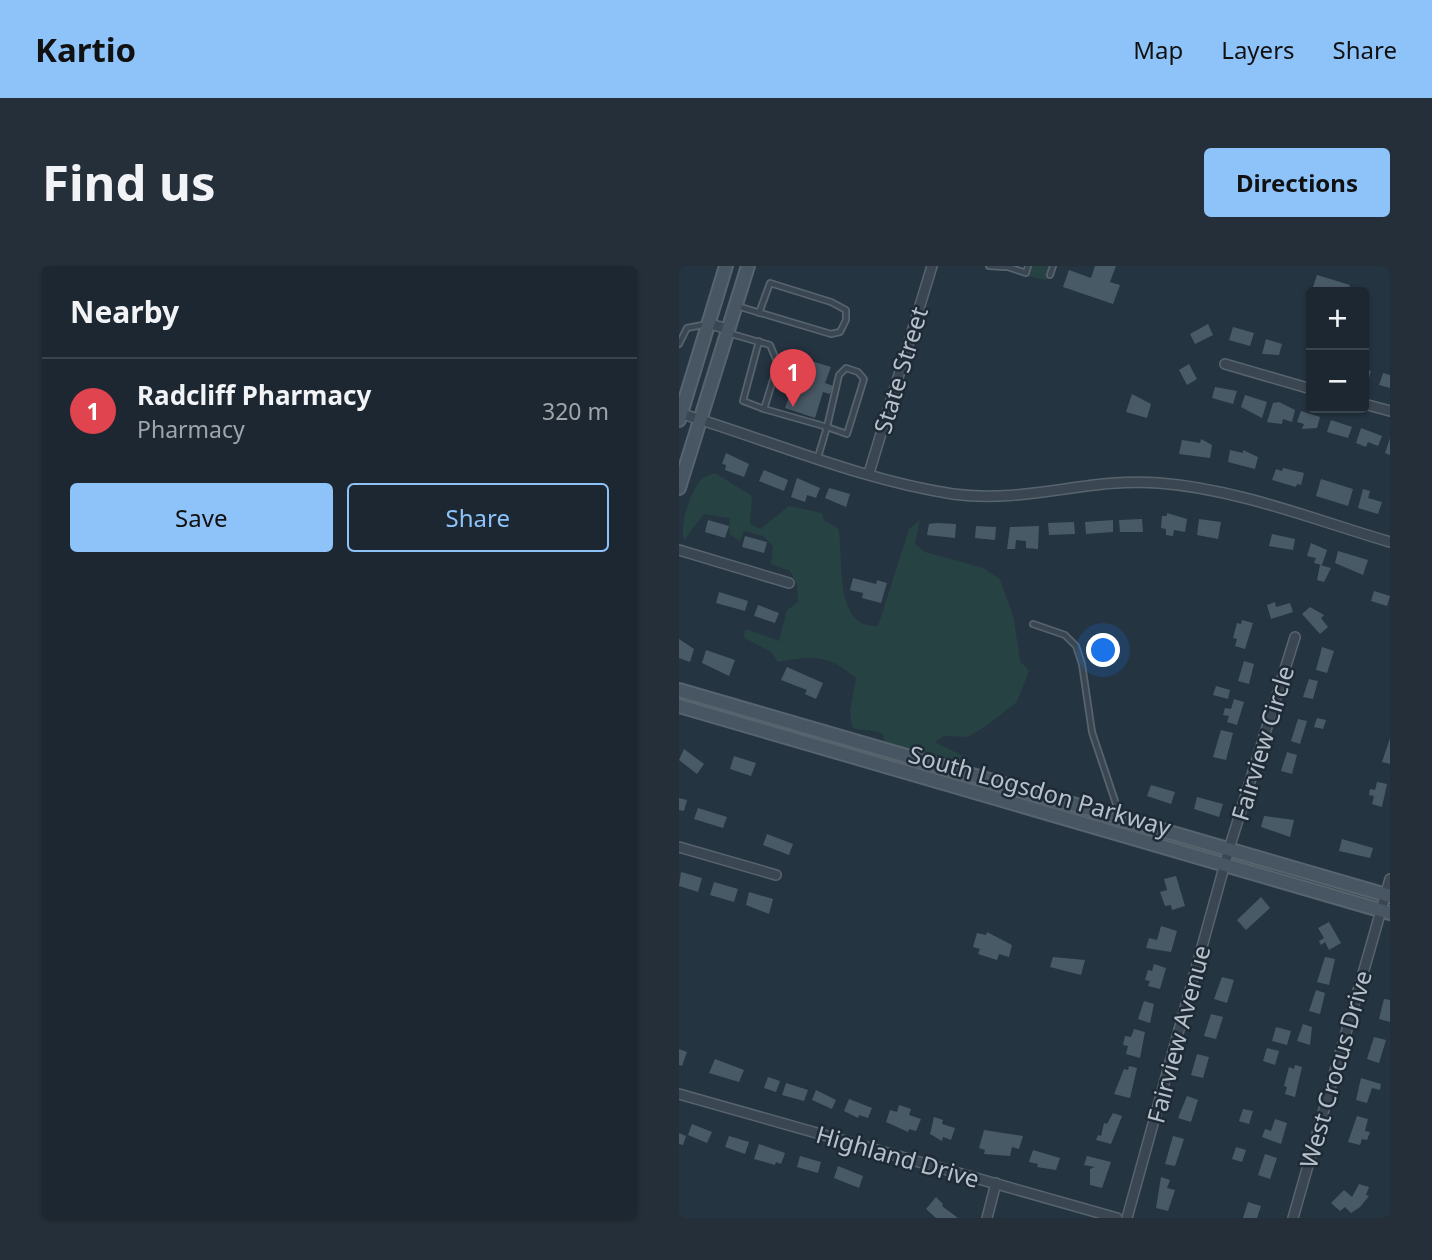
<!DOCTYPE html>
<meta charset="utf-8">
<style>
:root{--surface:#1c2731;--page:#252f39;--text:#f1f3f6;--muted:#a0a5ab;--line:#3a444d;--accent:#8dc3f9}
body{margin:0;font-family:"Noto Sans",sans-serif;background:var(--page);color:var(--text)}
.controls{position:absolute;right:21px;top:21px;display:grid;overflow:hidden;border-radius:7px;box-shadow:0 2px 5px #0004}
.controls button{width:63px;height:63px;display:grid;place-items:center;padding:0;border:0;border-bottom:2px solid var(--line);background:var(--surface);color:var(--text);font:35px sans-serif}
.you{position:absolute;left:425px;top:385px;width:24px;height:24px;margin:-18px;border:5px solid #fff;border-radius:50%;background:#1a73e8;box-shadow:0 0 0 10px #1a73e833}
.badge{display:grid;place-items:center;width:46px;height:46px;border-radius:50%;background:var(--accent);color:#fff;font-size:23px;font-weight:700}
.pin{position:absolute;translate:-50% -58px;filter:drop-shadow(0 2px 4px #0008)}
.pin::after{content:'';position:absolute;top:37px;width:24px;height:21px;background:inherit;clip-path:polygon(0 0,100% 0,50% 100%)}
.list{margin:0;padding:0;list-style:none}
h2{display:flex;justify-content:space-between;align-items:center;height:91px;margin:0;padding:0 28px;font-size:30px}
h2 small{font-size:23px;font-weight:400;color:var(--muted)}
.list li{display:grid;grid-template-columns:46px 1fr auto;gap:21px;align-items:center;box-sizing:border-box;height:105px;padding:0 28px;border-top:2px solid var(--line)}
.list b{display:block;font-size:26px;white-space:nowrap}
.list p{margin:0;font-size:23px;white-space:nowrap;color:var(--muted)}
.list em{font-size:23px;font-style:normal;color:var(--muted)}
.actions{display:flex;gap:14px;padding:21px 28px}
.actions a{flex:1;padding:16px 0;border:2px solid var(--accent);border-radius:7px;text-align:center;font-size:24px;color:var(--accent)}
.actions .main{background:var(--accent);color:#111}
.map{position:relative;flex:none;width:711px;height:952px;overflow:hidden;border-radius:7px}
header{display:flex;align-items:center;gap:42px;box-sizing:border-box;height:98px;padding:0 35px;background:var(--accent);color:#111}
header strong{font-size:33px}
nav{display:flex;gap:38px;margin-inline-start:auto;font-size:24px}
.intro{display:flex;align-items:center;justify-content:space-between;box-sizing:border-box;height:168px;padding:0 42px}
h1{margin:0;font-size:49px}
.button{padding:18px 32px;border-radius:7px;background:var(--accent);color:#111;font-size:24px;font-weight:700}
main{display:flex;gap:42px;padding:0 42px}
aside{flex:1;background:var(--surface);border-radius:7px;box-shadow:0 2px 5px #0004}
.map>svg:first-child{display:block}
.green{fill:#274242}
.building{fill:#495a67}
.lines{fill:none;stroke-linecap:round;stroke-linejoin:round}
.service-casing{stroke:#57646e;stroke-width:8}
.minor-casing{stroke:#57646e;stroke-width:12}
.secondary-casing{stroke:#57646e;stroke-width:16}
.service{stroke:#3a4651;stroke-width:4.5}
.minor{stroke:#3a4651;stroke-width:9}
.secondary{stroke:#485664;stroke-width:12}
.labels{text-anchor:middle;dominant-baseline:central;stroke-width:5;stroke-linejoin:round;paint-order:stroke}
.street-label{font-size:24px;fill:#b6c1cb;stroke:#1e2b36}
</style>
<header>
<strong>Kartio</strong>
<nav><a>Map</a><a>Layers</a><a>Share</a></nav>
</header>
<div class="intro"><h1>Find us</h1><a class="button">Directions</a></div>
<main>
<aside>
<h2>Nearby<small></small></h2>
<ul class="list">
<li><span class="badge" style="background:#e0444e">1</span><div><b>Radcliff Pharmacy</b><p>Pharmacy</p></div><em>320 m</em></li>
</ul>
<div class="actions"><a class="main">Save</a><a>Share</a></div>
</aside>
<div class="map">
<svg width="711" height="952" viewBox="0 0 711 952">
<rect width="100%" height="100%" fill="#253441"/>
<g class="green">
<path d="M351,0h20l-4,14 -19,-4z"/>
<path d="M36,207l37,23 -2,28 10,5 29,-23 33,7 2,7 14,8c7,24 -7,101 40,98l31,-97 11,-9 -5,24 10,8 58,16 17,11 14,40 6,42 9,10 -12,31 -30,23 -19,12 -24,-1 -9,6 30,15v9l-81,-22 -1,-10c-11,-6 -20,-1 -31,-7l-2,-16 6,-33c-29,-24 -42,-22 -78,-16l-7,-10 -28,-15 3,-8 33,12 8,-31 11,-8 -1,-17 -7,-14 -19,-7 2,-18 -10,-10 -19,-5 -4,10 -11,-7 1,-16 -26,-4 -20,26c-5,-14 6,-47 16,-59 3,-4 10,-6 15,-8z"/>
</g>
<g class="building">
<path d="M416,0h21l-6,16 10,3 -7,19 -50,-17 6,-17 22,8z"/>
<path d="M638,9l33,10 -2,7h-27l-8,-5z"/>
<path d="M529,58l5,11 -18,9 -5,-10z"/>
<path d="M554,61l21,6 -4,13 -21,-6z"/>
<path d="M587,73l16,5 -3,11 -17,-1z"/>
<path d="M119,91l33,10 -6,16 8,3 -3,8 -7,-2 -8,26 -30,-10 6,-17 -10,-3 5,-16 6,2z"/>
<path d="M510,98l8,15 -10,6 -8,-15z"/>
<path d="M685,102l7,3 -3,11 -4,-2z"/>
<path d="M704,107l7,2v13l-11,-3z"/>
<path d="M536,121l22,4 -4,13 -21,-6z"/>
<path d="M453,128l19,10 -4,14 -21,-6z"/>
<path d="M566,129l22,7 -5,16 -21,-11z"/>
<path d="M600,136l16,8 -3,12 -9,-3 -1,5 -15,-2 6,-19z"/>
<path d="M622,145l19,6 -3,11 -15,1 2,-5 -7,-2z"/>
<path d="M652,154l21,7 -4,11 -21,-6z"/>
<path d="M682,162l21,8 -4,10 -10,-4 -2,5 -10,-4z"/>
<path d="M711,172v17l-5,-2z"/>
<path d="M522,173l11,6 -2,13 -31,-4 3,-14 18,3z"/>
<path d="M551,184l13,3v-3l15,7 -3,12 -27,-7z"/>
<path d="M47,187l23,11 -5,13 -19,-7 1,-5 -4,-1z"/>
<path d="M604,202l21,5 -3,12 -4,-1 -1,3 -24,-7 4,-11 6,2z"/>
<path d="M85,204l24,10 -4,11 -25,-10z"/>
<path d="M118,212l23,10 -4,10 -9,-3 -2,7 -14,-5z"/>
<path d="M642,213l32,10 -5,17 -32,-10z"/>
<path d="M150,222l21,6 -4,13 -21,-9z"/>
<path d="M684,223l7,2 -2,7 14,4 -4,12 -20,-6z"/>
<path d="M488,247l20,6 -2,13 -11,-2 -1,6 -7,-1v-6l-5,-1 1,-12h5z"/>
<path d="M463,253l1,13h-23l-1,-12z"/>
<path d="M520,253l22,3 -3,17 -21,-4z"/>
<path d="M29,254l21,6 -4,12 -20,-6z"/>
<path d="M434,254v12l-27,2 -1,-12z"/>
<path d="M395,256l1,12 -26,1 -1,-12z"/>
<path d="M258,257l19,1 -1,14 -28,-3 2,-11z"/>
<path d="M297,260l20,1 -1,13 -20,-2z"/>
<path d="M360,260l-1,23 -12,-1v-7l-10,-1 -1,9h-8l3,-22z"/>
<path d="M593,268l23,5 -2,11 -24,-4z"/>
<path d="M66,270l22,6 -3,11 -22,-6z"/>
<path d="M632,277l16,7 -5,15 -8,-2 2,-5 -9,-2z"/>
<path d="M659,285l30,9 -5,15 -28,-12z"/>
<path d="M641,299l11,3 -7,14 -7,-2z"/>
<path d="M174,312l23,6 1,-4 10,3 -6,20 -19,-5 1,-5 -13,-3z"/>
<path d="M695,325l16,5 -3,10 -16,-5z"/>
<path d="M40,326l29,9 -3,10 -29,-8z"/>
<path d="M596,336l1,5 14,-4 3,9 -22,7 -4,-14z"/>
<path d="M79,339l21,8 -4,10 -21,-7z"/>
<path d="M631,341l14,8 -3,3 7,9 -8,7 -18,-20z"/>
<path d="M563,354l11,3 -8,26 -10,-3 2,-7 -4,-1 4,-15 4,1z"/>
<path d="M0,373l15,10 -4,13 -11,-4z"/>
<path d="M643,381l12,4 -7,22 -11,-3z"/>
<path d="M27,384l29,10 -6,16 -27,-13z"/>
<path d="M565,395l10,3 -5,20 -11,-3z"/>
<path d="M108,401l36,16 -7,16 -11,-5 2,-4 -26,-10z"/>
<path d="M630,413l9,2 -5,18 -10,-2z"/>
<path d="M537,420l14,4 -2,9 -15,-4z"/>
<path d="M555,433l10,3 -7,23 -10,-3 2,-6 -6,-1 2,-7 6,1z"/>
<path d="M638,452l9,2 -3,9 -9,-2z"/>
<path d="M619,453l9,2 -7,23 -9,-3z"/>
<path d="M542,464l12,3 -7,27 -13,-3z"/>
<path d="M711,472v26l-8,-2z"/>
<path d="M5,483l20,15 -7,10 -18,-14z"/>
<path d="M608,486l10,3 -5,19 -11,-3z"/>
<path d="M55,490l22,7 -5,13 -21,-7z"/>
<path d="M698,516l10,2 -5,23 -10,-3 2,-8 -5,-1 1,-6 5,1z"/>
<path d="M472,519l24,7 -4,12 -24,-8z"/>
<path d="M518,531l26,7 -4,13 -25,-8z"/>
<path d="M0,532l8,2 -3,11 -5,-1z"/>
<path d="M19,542l29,9 -4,11 -29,-9z"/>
<path d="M585,550l30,4 -4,17 -29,-10z"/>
<path d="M88,568l26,10 -4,11 -26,-10z"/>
<path d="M663,573l31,9 -3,10 -31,-7z"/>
<path d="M2,606l21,6 -4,14 -19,-6z"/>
<path d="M497,610l9,30 -13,4 -1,-5 -6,1 -5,-14 7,-2 -3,-11z"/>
<path d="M35,616l24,7 -4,13 -24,-7z"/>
<path d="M70,626l24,7 -4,15 -23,-9z"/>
<path d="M582,631l9,11 -24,22 -9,-10z"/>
<path d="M650,656l12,21 -12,7 -4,-8 -4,3 -2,-4 5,-3 -6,-10z"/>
<path d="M482,660l16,5 -6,21 -25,-4 3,-10 8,2z"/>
<path d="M308,666l25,13 -3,12 -10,-3 -2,6 -19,-6 2,-5 -7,-2 4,-14 9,2z"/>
<path d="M374,691l32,3 -4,15 -31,-8z"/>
<path d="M646,691l10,2 -6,26 -12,-3z"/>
<path d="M475,698l12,4 -6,21 -12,-3 2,-5 -5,-1 3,-10 4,1z"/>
<path d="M543,711l12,3 -7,23 -13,-4z"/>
<path d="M637,724l9,3 -5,21 -11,-3z"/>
<path d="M705,733l6,1v22l-11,-3z"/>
<path d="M465,735l10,3 -4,19 -12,-4z"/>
<path d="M532,748l12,3 -7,22 -12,-3z"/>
<path d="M624,758l9,3 -2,18 -13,-4z"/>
<path d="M597,761l15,4 -4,14 -15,-4z"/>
<path d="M455,763l11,3 -5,26 -14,-4 2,-8 -5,-1 2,-9 6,1z"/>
<path d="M695,771l12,3 -7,23 -12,-4z"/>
<path d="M588,782l12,3 -4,14 -12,-4z"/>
<path d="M0,783l8,3 -5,14 -3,-1z"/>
<path d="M518,788l12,3 -6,21 -12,-3z"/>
<path d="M36,793l29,11 -5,12 -30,-9z"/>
<path d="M616,799l7,2 -7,30 -10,-3 2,-7 -3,-1 5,-19 5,2z"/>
<path d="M450,800l8,2 -7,30 -16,-4 10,-25 4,1z"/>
<path d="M89,811l12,4 -4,11 -12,-4z"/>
<path d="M682,812l20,6 -1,6 -8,-2 -5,15 -11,-3z"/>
<path d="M107,817l22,7 -4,11 -22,-6z"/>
<path d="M137,824l20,10 -4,9 -20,-9z"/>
<path d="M508,830l11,4 -7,22 -13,-4z"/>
<path d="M170,833l23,9 -4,10 -9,-3 -1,3 -14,-7z"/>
<path d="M220,839l12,4 -2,6 12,4 -5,12 -7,-2 -1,3 -22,-10 4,-12 7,2z"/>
<path d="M564,843l10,2 -4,13 -10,-3z"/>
<path d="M434,847l9,3 -11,28 -15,-4 2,-5 3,1 3,-13 3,1z"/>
<path d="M678,850l11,3 -3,12 5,1 -3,8 -5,-1 -2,6 -12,-3z"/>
<path d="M255,851l9,3 -1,4 13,4 -4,12 -8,-3 -1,4 -12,-7z"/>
<path d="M596,853l12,4 -6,21 -19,-7 3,-8 6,2z"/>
<path d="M13,858l20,8 -5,11 -19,-8z"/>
<path d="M305,864l39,6 -4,13 -7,-2 -2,9 -26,-2 1,-4 -6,-2z"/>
<path d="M0,867l7,3 -3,9 -4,-1z"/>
<path d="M50,870l20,6 -4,12 -20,-7z"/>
<path d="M494,870l11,3 -9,27 -10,-2z"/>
<path d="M80,878l26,9 -4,11 -5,-2 -1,3 -21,-6z"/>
<path d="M557,881l10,3 -4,12 -10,-3z"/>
<path d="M354,884l27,8 -4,12 -19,-3 1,-3 -9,-2z"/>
<path d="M586,888l12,4 -7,21 -12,-4z"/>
<path d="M121,890l21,6 -3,11 -21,-6z"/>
<path d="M408,890l24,6 -9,26 -12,-3v-16l5,-2 -11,-2z"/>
<path d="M159,900l25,10 -4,12 -25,-10z"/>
<path d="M482,911l9,3 -3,8 8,2 -7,21 -12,-3z"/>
<path d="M680,918l10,3 -3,8 3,1 -9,11 -9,6 -6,-6 -5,4 -9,-8 13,-13 8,7z"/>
<path d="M257,931l7,7 -1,2 16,12h-22l-10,-9z"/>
<path d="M569,936l13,4 -4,12h-14z"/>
</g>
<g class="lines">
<g class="service-casing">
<g id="service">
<path d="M310,0l16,1"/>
<path d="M326,0l21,7 2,-7"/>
<path d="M371,9l3,-9"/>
<path d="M58,40l94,28 9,-2 6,-12v-10l-15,-8 -61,-19 -11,30"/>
<path d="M49,67l42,12 8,19 -14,45 63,18 -9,30"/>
<path d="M80,75l-16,60 21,8"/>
<path d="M0,78l8,-16 21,-4"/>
<path d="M167,102l12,4 6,7 -17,55 -20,-7 12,-52z"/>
<path d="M354,358l32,11 11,11 6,18 10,68 28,84"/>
</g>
</g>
<g class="minor-casing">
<g id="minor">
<path d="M30,58l20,5"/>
<path d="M546,98l86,25"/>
<path d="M685,138l26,7"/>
<path d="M0,147c90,27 181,67 274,81 72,10 138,-17 206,-11 79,6 156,37 231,59"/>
<path d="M190,207l63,-207"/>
<path d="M0,284l110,33"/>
<path d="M0,581l97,28"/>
<path d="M0,828l438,124"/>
<path d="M308,952l9,-35"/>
<path d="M448,952l102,-369 66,-212"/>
<path d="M614,952l97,-339"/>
</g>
</g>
<g class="secondary-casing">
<g id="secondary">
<path d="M0,154l47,-154"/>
<path d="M0,222l69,-222"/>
<path d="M0,424l711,206"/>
<path d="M0,440l711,207"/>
</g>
</g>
<use href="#service" class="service"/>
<use href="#minor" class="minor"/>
<use href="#secondary" class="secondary"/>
</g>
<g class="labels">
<g class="street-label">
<text transform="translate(221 104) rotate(-73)">State Street</text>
<text transform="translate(583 477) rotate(-73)">Fairview Circle</text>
<text transform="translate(361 524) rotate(16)">South Logsdon Parkway</text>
<text transform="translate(499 768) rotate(-75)">Fairview Avenue</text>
<text transform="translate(656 803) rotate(-74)">West Crocus Drive</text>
<text transform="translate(219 890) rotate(16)">Highland Drive</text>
</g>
</g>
</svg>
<div class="controls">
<button>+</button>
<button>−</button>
</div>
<div class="you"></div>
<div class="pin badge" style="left:114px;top:141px;background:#e0444e">1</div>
</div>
</main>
